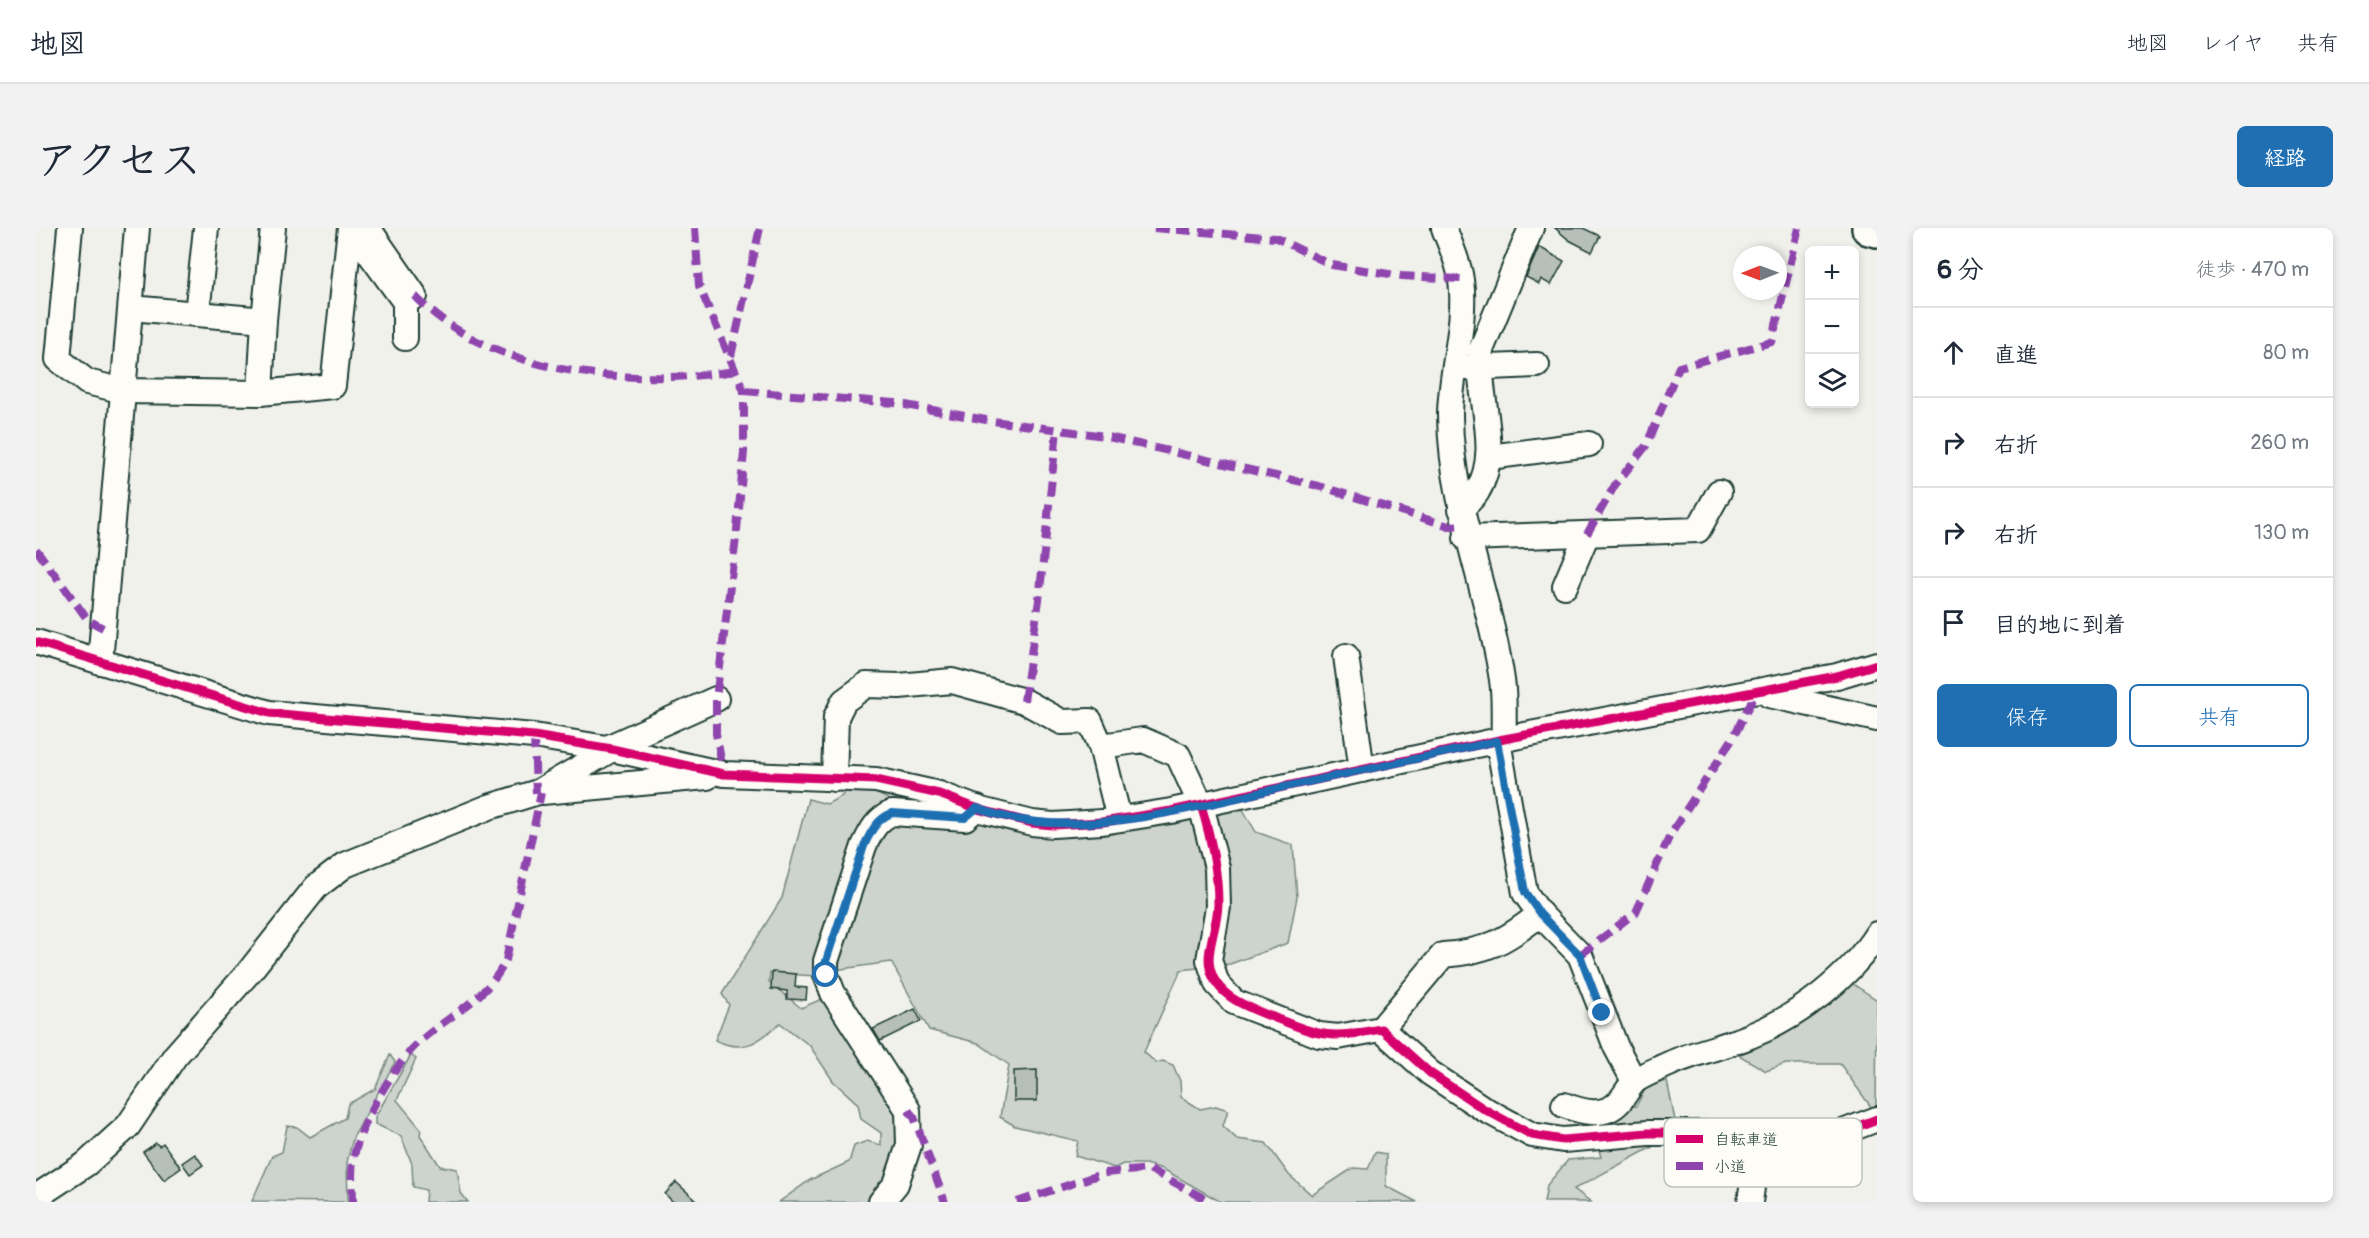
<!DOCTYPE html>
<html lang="ja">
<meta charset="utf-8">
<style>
:root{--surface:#fff;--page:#f2f2f3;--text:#1f2937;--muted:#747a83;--line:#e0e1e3;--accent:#1f6fb2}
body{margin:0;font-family:Pangolin,"Klee One",sans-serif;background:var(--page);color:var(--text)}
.controls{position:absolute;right:18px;top:18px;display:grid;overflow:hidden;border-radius:9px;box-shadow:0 3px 9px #0003}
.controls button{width:54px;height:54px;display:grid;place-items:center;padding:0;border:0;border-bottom:2px solid var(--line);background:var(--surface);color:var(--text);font:30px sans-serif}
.compass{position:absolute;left:1697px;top:18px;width:54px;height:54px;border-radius:50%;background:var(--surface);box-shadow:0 3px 9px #0003;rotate:269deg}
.stop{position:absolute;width:18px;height:18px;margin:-14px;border:4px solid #1f6fb2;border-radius:50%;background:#fff}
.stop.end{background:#1f6fb2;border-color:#fff;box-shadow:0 2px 6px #0008}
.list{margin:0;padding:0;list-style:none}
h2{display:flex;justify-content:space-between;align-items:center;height:78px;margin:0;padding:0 24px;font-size:26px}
h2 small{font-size:20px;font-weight:400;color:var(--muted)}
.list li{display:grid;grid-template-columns:39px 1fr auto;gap:18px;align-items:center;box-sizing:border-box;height:90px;padding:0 24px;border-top:2px solid var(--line)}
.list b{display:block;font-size:22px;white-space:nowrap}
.list em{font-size:20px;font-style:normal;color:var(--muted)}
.actions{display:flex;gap:12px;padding:18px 24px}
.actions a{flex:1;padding:14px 0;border:2px solid var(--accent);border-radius:9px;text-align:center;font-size:21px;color:var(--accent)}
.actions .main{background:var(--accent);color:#fff}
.icon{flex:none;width:33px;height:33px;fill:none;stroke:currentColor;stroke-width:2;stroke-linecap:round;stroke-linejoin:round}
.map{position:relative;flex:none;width:1841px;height:974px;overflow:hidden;border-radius:9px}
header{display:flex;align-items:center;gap:36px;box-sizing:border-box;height:84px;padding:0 30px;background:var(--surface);border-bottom:2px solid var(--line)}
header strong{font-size:28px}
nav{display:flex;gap:33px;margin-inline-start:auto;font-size:21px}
.intro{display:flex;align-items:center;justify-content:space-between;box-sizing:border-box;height:144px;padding:0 36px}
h1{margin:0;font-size:42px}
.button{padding:15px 27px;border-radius:9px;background:var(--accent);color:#fff;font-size:21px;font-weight:700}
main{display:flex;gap:36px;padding:0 36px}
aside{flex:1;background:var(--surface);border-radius:9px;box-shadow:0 3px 9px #0003}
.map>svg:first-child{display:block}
.green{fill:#cdd3cd;stroke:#768880;stroke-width:1.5}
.building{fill:#b6bfb8;stroke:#1f3d34;stroke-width:1.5}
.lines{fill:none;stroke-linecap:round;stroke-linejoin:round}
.minor-casing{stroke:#1f3d34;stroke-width:28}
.highway-casing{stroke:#1f3d34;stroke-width:38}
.minor{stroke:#fdfcf7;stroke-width:24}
.highway{stroke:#fdfcf7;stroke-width:33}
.quiet{stroke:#8e44ad;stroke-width:8;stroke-dasharray:15 8;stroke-linecap:butt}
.cycleway-casing{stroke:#fdfcf7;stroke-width:13}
.cycleway{stroke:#d6006c;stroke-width:9}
.route{stroke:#1f6fb2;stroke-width:8}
.key{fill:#fdfcf7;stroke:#bac3bc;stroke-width:1.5}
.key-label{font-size:16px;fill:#1f3d34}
</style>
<header>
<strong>地図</strong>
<nav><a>地図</a><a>レイヤ</a><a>共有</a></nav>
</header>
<div class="intro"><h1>アクセス</h1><a class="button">経路</a></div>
<main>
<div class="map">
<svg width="1841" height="974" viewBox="0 0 1841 974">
<rect width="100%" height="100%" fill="#f0f1eb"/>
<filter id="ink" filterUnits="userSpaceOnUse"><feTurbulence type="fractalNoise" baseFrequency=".0167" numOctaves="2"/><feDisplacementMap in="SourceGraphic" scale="12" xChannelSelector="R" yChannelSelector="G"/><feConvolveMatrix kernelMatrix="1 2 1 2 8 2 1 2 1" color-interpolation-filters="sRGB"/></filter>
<g filter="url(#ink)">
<g class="green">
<path d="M813,557l20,5 34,16 29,3 107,26 37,1 76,-12 89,-18 15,26 37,13 4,52 -9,46 -58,21 -49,6 -37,82 12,11 7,-2 10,4 7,16 1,16 19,12 16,-3 12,4 -5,16 14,13 29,4 23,32 23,20 41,-27 15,1 7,-17 11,2v32l31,16h-196l-58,-33 -18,-5h-22l-8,4 -40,-12 3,-15 -63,-15 -15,-9 9,-52 -31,-22 -49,-13 -38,-68 -57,8 -18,6 -46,-3 -1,9 32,26 28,-12 65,101 12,50 -34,55h-93l31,-22 39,-18 5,-16 13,-5 14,4v-12l-20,-14 -3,-15 -25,-23 -23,-35 -30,-23c-22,19 -36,31 -65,17l14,-35 -7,-11 60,-96 26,-99 19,5 15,-8z"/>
<path d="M1814,754l27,18 -1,114 -36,-50h-54l-20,7 -29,-17 5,-10z"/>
<path d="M354,827l5,7 -42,76 -6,24 1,40 -96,-1 20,-45 10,-4 5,-26 10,1 13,10 35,-19 3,-14 27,-15z"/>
<path d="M375,827l5,4 -19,41 24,29 -1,6 20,31 17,3 4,24 7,9h-43l1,-12 -13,-3 -1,-23 -11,-28 -26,-12v-7z"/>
<path d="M1631,853l8,39 -4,17 -97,52 17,13h-47l3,-17 21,-25 33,-3 -6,-22v-18l16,-8 25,-3 11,-20z"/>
</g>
<g class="building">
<path d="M1519,0h28l17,8 -8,16 -23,-12z"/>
<path d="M1503,19l25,14 -13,24 -10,-6 -2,5 -13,-7z"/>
<path d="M736,744l24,2 -1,13 12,1 -1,12 -19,-1v-8l-16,-2z"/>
<path d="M879,781l6,12 -41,20 -7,-12z"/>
<path d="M1001,842v31h-23v-30z"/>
<path d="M120,915l3,3 4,-3 18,25 -17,12 -21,-28z"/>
<path d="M159,926l8,11 -13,9 -8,-11z"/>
<path d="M640,954l22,20h-25l-8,-8z"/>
</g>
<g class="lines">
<g class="minor-casing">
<g id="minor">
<path d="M34,0l-12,131 29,23 37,9 136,2 73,-7 17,-158"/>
<path d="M315,0l54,74 10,-6 -47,-68"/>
<path d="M1408,0c6,17 15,34 17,52 6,43 -11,92 -11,136 1,92 39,175 52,264 3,19 1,40 2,59"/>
<path d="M95,80l133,12 -4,73"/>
<path d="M161,86l9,-86"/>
<path d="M228,92l9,-92"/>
<path d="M369,110v-36"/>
<path d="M1429,140l72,-3"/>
<path d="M1453,229l100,-13"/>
<path d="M1425,281c5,-5 12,-11 16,-17 26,-42 -1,-96 4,-142l50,-122"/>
<path d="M1430,310l232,-8 21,-38"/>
<path d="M1529,358l22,-52"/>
<path d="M0,414l233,71 265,23 78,13 112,25 152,6 63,14 42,16 51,13 21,2 49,-3 69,-11 333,-72 333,-63 40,-12"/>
<path d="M1310,428l16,114"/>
<path d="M64,434l37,-434"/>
<path d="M1733,467l108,24"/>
<path d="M1462,513l27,152 15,21 40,41 36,92 18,34"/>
<path d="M1065,518l42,-6 35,15 23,50 16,63 1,39 -9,53 8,24 17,18 85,33 19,2 43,-8 49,44 54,36 48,26 31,5 85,-7h58l51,19 49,-6 71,-27"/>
<path d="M571,520l109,-49"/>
<path d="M798,551l2,-62 8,-16 22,-16 33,1 53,-5 72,20 38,21 28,-1 11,25 18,73"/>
<path d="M506,564l165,-15"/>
<path d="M1345,801l62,-74c43,-3 63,-14 97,-41"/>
<path d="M1528,877c18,7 40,13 55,-3 6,-6 10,-16 17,-22 9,-6 22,-11 33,-16 26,-12 55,-17 81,-28 48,-19 99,-58 127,-102"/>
<path d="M0,969l50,-33 42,-38 47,-70 74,-84 67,-85 29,-22 144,-58 49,-15 74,-43"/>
<path d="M845,974l15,-18 13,-39 -1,-35 -75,-117 -7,-18v-14l38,-115c7,-15 13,-27 28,-33l73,5 12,-10"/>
<path d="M1714,974l7,-50"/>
</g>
</g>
<g class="highway-casing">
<path id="highway" d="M1833,0l8,2"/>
</g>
<use href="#minor" class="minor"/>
<use href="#highway" class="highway"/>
<g class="quiet">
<path d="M659,0l4,58 45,105v61l-7,78 -21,169v35l8,40"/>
<path d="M1118,0l122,10 56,27 70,11 59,3"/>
<path d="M379,68c77,80 216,91 320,75"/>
<path d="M695,128l29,-128"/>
<path d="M708,163l151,12 91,17 118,16 215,50 130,40 15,-1"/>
<path d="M1551,306l28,-49 31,-39 33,-79 93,-25 27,-114"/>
<path d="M0,321l52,71 15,8"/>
<path d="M988,473l15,-101 18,-170"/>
<path d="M498,508l2,57"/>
<path d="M1544,727l56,-43 35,-79 62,-95 18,-36 1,-9"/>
<path d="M872,882l6,7 31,85"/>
<path d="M317,974c0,-13 -2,-28 0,-41 6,-36 41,-96 67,-120 31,-27 68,-43 86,-81l35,-167"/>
<path d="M981,974l87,-29 45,-4 62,33"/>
</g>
<g class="cycleway-casing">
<g id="cycleway">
<path d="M0,414l233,71 265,23 78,13 112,25 152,6 63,14 42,16 51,13 21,2 49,-3 69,-11 333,-72 333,-63 40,-12"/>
<path d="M1165,577c10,33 17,64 17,98 0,19 -8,36 -9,55 0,37 38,49 66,60 49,19 54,21 106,11l49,44 54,36 48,26 31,5 85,-7h58l51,19 49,-6 71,-27"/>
</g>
</g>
<use href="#cycleway" class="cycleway"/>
</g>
</g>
<g class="lines" filter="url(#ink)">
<path class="route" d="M790,747v-14l38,-115c7,-15 13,-27 28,-33l73,5 12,-10c97,38 222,-3 321,-24 66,-14 133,-28 199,-43l28,151 15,22 40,41 22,58"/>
</g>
<rect x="1628" y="890" width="198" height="69" rx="9" class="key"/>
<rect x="1640" y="907" width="27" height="8" fill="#d6006c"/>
<rect x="1640" y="934" width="27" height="8" fill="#8e44ad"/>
<g class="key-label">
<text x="1678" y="917">自転車道</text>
<text x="1678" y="944">小道</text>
</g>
</svg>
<div class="controls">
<button>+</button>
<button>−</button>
<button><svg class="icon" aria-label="layers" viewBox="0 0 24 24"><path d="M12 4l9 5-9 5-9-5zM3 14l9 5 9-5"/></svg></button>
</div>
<svg class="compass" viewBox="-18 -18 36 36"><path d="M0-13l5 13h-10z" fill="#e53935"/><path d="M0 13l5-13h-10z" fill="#747a83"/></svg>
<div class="stop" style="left:790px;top:747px"></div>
<div class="stop end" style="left:1566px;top:785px"></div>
</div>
<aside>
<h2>6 分<small>徒歩 · 470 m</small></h2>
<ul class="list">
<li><svg class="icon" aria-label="ahead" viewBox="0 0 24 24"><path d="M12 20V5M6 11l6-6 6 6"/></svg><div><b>直進</b></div><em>80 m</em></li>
<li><svg class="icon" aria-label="right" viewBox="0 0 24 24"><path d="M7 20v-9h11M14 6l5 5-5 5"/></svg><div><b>右折</b></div><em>260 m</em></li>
<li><svg class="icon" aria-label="right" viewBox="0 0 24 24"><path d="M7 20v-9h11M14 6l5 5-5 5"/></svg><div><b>右折</b></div><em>130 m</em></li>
<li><svg class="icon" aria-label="arrive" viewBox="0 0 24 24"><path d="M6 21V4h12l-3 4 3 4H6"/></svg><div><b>目的地に到着</b></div></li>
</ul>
<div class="actions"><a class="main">保存</a><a>共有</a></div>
</aside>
</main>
